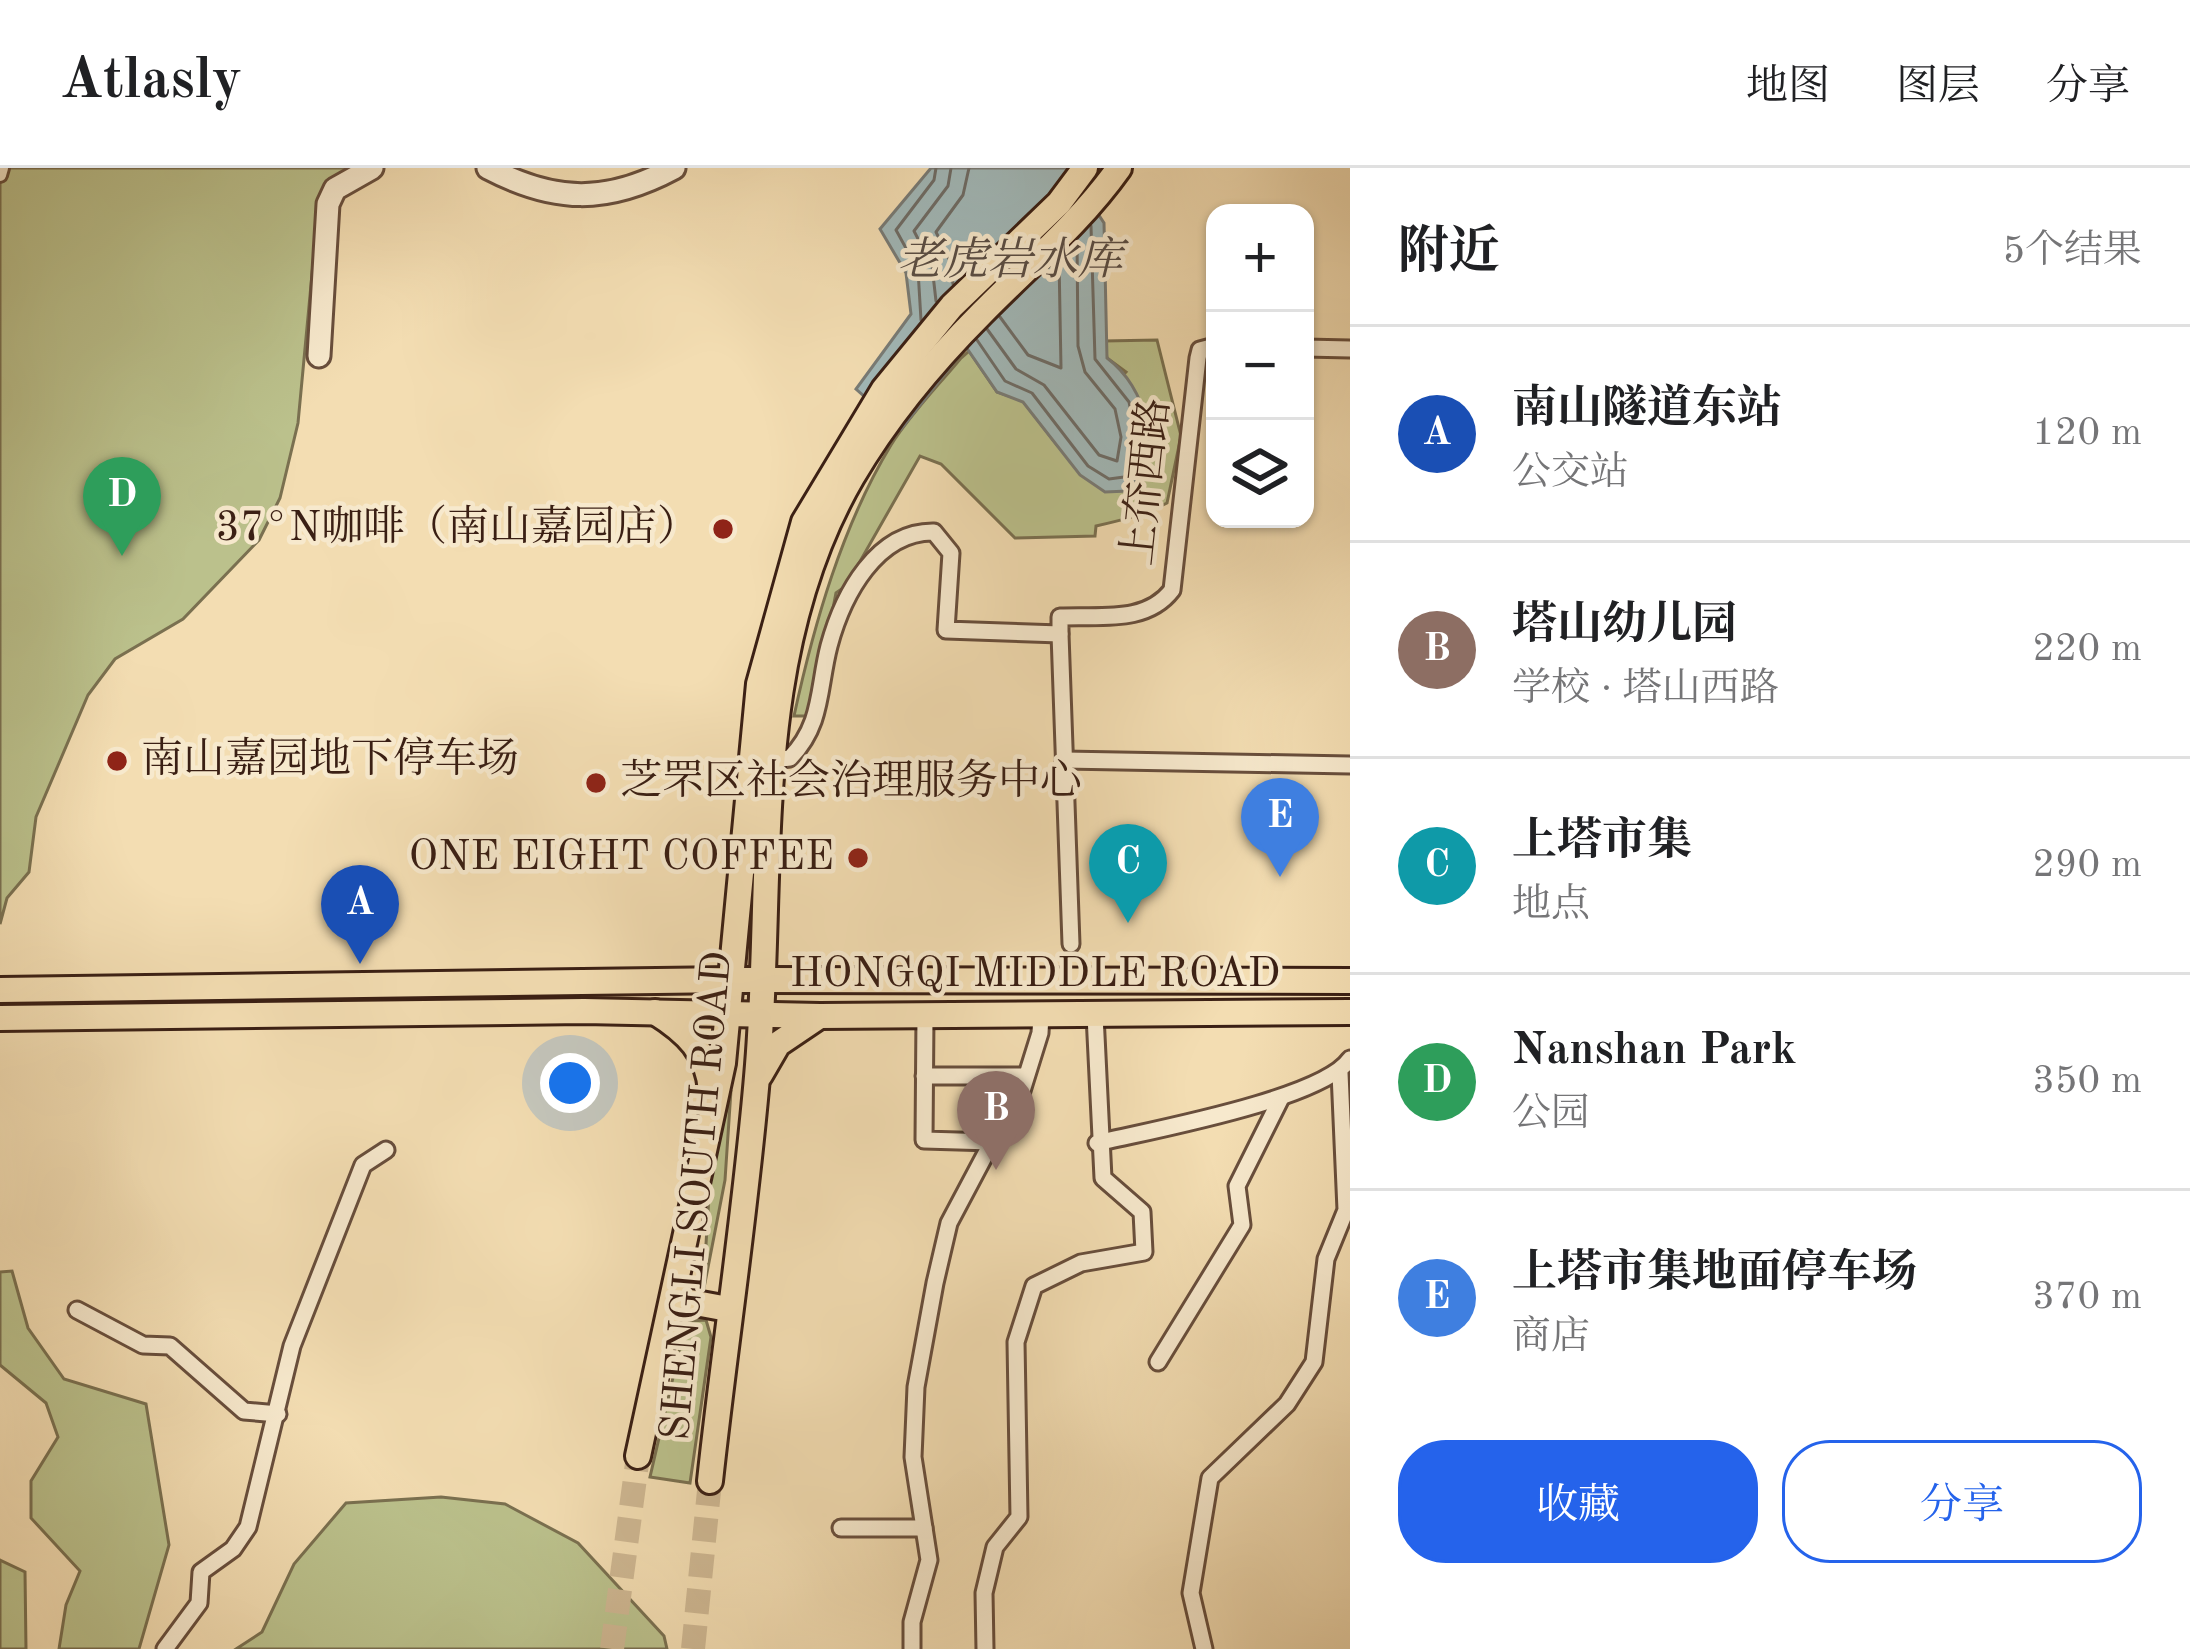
<!DOCTYPE html>
<html lang="zh">
<meta charset="utf-8">
<style>
:root{--surface:#fff;--page:#f6f6f6;--text:#202124;--muted:#757577;--line:#e0e0e0;--accent:#2563eb}
body{margin:0;font-family:"Old Standard TT","Noto Serif SC",serif;background:var(--page);color:var(--text)}
.controls{position:absolute;right:36px;top:36px;display:grid;overflow:hidden;border-radius:24px;box-shadow:0 3px 9px #0004}
.controls button{width:108px;height:108px;display:grid;place-items:center;padding:0;border:0;border-bottom:3px solid var(--line);background:var(--surface);color:var(--text);font:60px sans-serif}
.you{position:absolute;left:570px;top:915px;width:42px;height:42px;margin:-30px;border:9px solid #fff;border-radius:50%;background:#1a73e8;box-shadow:0 0 0 18px #1a73e833}
.badge{display:grid;place-items:center;width:78px;height:78px;border-radius:50%;background:var(--accent);color:#fff;font-size:39px;font-weight:700}
.pin{position:absolute;translate:-50% -99px;filter:drop-shadow(0 3px 6px #0008)}
.pin::after{content:'';position:absolute;top:63px;width:42px;height:36px;background:inherit;clip-path:polygon(0 0,100% 0,50% 100%)}
.list{margin:0;padding:0;list-style:none}
h2{display:flex;justify-content:space-between;align-items:center;height:156px;margin:0;padding:0 48px;font-size:51px}
h2 small{font-size:39px;font-weight:400;color:var(--muted)}
.list li{display:grid;grid-template-columns:78px 1fr auto;gap:36px;align-items:center;box-sizing:border-box;height:216px;padding:0 48px;border-top:3px solid var(--line)}
.list b{display:block;font-size:45px;white-space:nowrap}
.list p{margin:0;font-size:39px;white-space:nowrap;color:var(--muted)}
.list em{font-size:39px;font-style:normal;color:var(--muted)}
.actions{display:flex;gap:24px;padding:36px 48px}
.actions a{flex:1;padding:27px 0;border:3px solid var(--accent);border-radius:48px;text-align:center;font-size:42px;color:var(--accent)}
.actions .main{background:var(--accent);color:#fff}
.icon{flex:none;width:66px;height:66px;fill:none;stroke:currentColor;stroke-width:2;stroke-linecap:round;stroke-linejoin:round}
.map{position:relative;flex:none;width:1350px;height:1481px;overflow:hidden}
header{display:flex;align-items:center;gap:72px;box-sizing:border-box;height:168px;padding:0 60px;background:var(--surface);border-bottom:3px solid var(--line)}
header strong{font-size:57px}
nav{display:flex;gap:66px;margin-inline-start:auto;font-size:42px}
main{display:flex}
aside{flex:1;background:var(--surface)}
.map>svg:first-child{display:block}
.green{fill:#bbc18c;stroke:#7a7050;stroke-width:3}
.water{fill:#a1b8b8;stroke:#787b76;stroke-width:3}
.lines{fill:none;stroke-linecap:round;stroke-linejoin:round}
.shore{stroke:#6e6c66;stroke-width:3}
.primary-tunnel{stroke:#ceb792;stroke-width:24;stroke-dasharray:24 12;stroke-linecap:butt}
.pedestrian-casing{stroke:#684e3c;stroke-width:18}
.minor-casing{stroke:#684e3c;stroke-width:21}
.tertiary-casing{stroke:#684e3c;stroke-width:27}
.primary-casing{stroke:#3a1f14;stroke-width:30}
.pedestrian{stroke:#f7e9cd;stroke-width:12}
.minor{stroke:#f7e9cd;stroke-width:15}
.tertiary{stroke:#f7e9cd;stroke-width:21}
.primary{stroke:#f3ddb2;stroke-width:24}
.poi-dot{fill:#8f2418;stroke:#f7e9cd;stroke-width:4.5}
.labels{text-anchor:middle;dominant-baseline:central;stroke-width:9;stroke-linejoin:round;paint-order:stroke}
.street-label{font-size:42px;fill:#3a1f14;stroke:#f7e9cd}
.poi-label{font-size:42px;fill:#3a1f14;stroke:#f7e9cd;text-anchor:end}
.water-label{font-size:45px;font-style:italic;fill:#594d45;stroke:#f7e9cd}
</style>
<header>
<strong>Atlasly</strong>
<nav><a>地图</a><a>图层</a><a>分享</a></nav>
</header>
<main>
<div class="map">
<svg width="1350" height="1481" viewBox="0 0 1350 1481">
<rect width="100%" height="100%" fill="#f3ddb2"/>
<filter id="stains"><feTurbulence type="fractalNoise" baseFrequency=".00167" numOctaves="4"/><feColorMatrix values="0 0 0 0 .2 0 0 0 0 .09 0 0 0 0 .02 0 0 0 .5 -.17"/></filter>
<radialGradient id="worn" r=".72"><stop offset=".6" stop-color="#630" stop-opacity="0"/><stop offset="1" stop-color="#630" stop-opacity=".3"/></radialGradient>
<g class="green">
<path d="M0,0h347l-28,32 -21,223 -18,75 -21,42 -76,79 -68,40 -27,36 -52,122 -7,55 -22,26 -7,26z"/>
<path d="M1157,172l24,96 -14,67c-23,12 -49,18 -71,23l-1,10 -80,2 -74,-74 -21,-8 -74,130 -10,7 -24,123h-18c20,-92 48,-190 97,-271 20,-32 47,-59 70,-87l8,-7 28,41 26,9 34,44 69,-73 -19,-14 -3,-17z"/>
<path d="M731,922l-6,90 -22,113 7,-114z"/>
<path d="M12,1103l16,57 36,51 82,25 23,141 -30,104h-80l7,-44 14,-34 -49,-53v-37l27,-44 -12,-34 -46,-38v-93z"/>
<path d="M706,1152l5,17 -21,146 -40,-6 34,-147 6,-9z"/>
<path d="M441,1329l64,7 73,39 86,93 3,13h-431l26,-17 32,-68 52,-61z"/>
<path d="M0,1392l25,12 1,77h-26z"/>
</g>
<path class="water" d="M931,0h137l36,55 3,135c39,29 58,94 21,133l-23,1 -25,-17 -57,-73 -26,-10 -31,-45 -65,82 -45,-40 55,-75 -5,-41 -26,-44z"/>
<g class="lines">
<g class="shore">
<path d="M953,116l-3,-23 -14,-29 27,-37 6,-27"/>
<path d="M936,133l-4,-35 -18,-35 34,-45 3,-18"/>
<path d="M1000,149l28,38 33,13 -2,-109"/>
<path d="M921,152l-3,-50 -22,-40 38,-50 2,-12"/>
<path d="M987,161l29,40 28,16 55,70 18,6 4,-24 -6,-28 -30,-37 -7,-26 -1,-105"/>
<path d="M977,172l28,41 27,12 56,73 21,13 15,-2 9,-14 3,-28 -7,-33 -34,-43 -4,-133"/>
</g>
<g class="primary-tunnel">
<path d="M612,1481l26,-193"/>
<path d="M693,1481l17,-168"/>
</g>
<g class="pedestrian-casing">
<path id="pedestrian" d="M0,7l2,-7"/>
</g>
<g class="minor-casing">
<g id="minor">
<path d="M1305,180l45,1"/>
<path d="M1060,466l11,310"/>
<path d="M773,592l17,-2c33,-34 28,-70 39,-112 14,-52 48,-115 105,-114l17,21 -5,77 114,4v-17c40,-2 86,7 112,-27l26,-232 2,-8 15,-4"/>
<path d="M1064,592l286,5"/>
<path d="M925,848l-1,124 68,2"/>
<path d="M924,908h100"/>
<path d="M1097,975c55,-13 225,-44 253,-84"/>
<path d="M77,1142l66,35 27,1 74,65 34,3"/>
<path d="M1158,1194l84,-137 -5,-39 44,-88"/>
<path d="M841,1360h83"/>
<path d="M165,1481l34,-46 2,-31 32,-23 15,-22 44,-181 71,-181 23,-15"/>
<path d="M912,1481v-27l17,-62 -16,-103 3,-70 19,-104 14,-60 44,-83 19,-17 28,-90 1,-18"/>
<path d="M985,1481l-1,-56 11,-46 24,-30 -3,-175 18,-56 47,-23 63,-11 -2,-40 -39,-34 -8,-163"/>
<path d="M1204,1481l-13,-56 19,-115 77,-74 27,-42 12,-103 20,-49 -6,-137"/>
</g>
</g>
<g class="tertiary-casing">
<g id="tertiary">
<path d="M488,0c67,35 119,36 186,0"/>
<path d="M319,188l9,-152 7,-15 37,-21"/>
</g>
</g>
<g class="primary-casing">
<g id="primary">
<path d="M0,822l731,-10 619,1"/>
<path d="M655,844c32,20 53,40 56,79"/>
<path d="M0,850l584,-7 236,5 530,-4"/>
<path d="M760,907l18,-31 40,-27"/>
<path d="M674,1131l54,10"/>
<path d="M638,1288l85,-393 36,-379 45,-162 80,-133 68,-83 107,-103 26,-35"/>
<path d="M710,1313c15,-139 37,-278 48,-416 16,-196 -10,-410 94,-588 34,-58 82,-116 130,-164 47,-48 98,-90 137,-145"/>
</g>
</g>
<use href="#pedestrian" class="pedestrian"/>
<use href="#minor" class="minor"/>
<use href="#tertiary" class="tertiary"/>
<use href="#primary" class="primary"/>
</g>
<g class="poi-dot">
<circle cx="723" cy="361" r="12"/>
<circle cx="117" cy="593" r="12"/>
<circle cx="596" cy="615" r="12"/>
<circle cx="858" cy="690" r="12"/>
</g>
<g class="labels">
<g class="street-label">
<text transform="translate(1148 314) rotate(-84)">上夼西路</text>
<text x="1035" y="807">HONGQI MIDDLE ROAD</text>
<text transform="translate(698 1028) rotate(-85)">SHENGLI SOUTH ROAD</text>
</g>
<g class="poi-label">
<text x="699" y="361">37°N咖啡（南山嘉园店）</text>
<text x="141" y="593" text-anchor="start">南山嘉园地下停车场</text>
<text x="620" y="615" text-anchor="start">芝罘区社会治理服务中心</text>
<text x="834" y="690">ONE EIGHT COFFEE</text>
</g>
<g class="water-label">
<text x="1010" y="94">老虎岩水库</text>
</g>
</g>
<rect width="100%" height="100%" filter="url(#stains)"/>
<rect width="100%" height="100%" fill="url(#worn)"/>
</svg>
<div class="controls">
<button>+</button>
<button>−</button>
<button><svg class="icon" aria-label="layers" viewBox="0 0 24 24"><path d="M12 4l9 5-9 5-9-5zM3 14l9 5 9-5"/></svg></button>
</div>
<div class="you"></div>
<div class="pin badge" style="left:360px;top:796px;background:#1a4fb4">A</div>
<div class="pin badge" style="left:996px;top:1002px;background:#8d6e63">B</div>
<div class="pin badge" style="left:1128px;top:755px;background:#0f9aa8">C</div>
<div class="pin badge" style="left:122px;top:388px;background:#2e9e5b">D</div>
<div class="pin badge" style="left:1280px;top:709px;background:#3f7fe0">E</div>
</div>
<aside>
<h2>附近<small>5个结果</small></h2>
<ul class="list">
<li><span class="badge" style="background:#1a4fb4">A</span><div><b>南山隧道东站</b><p>公交站</p></div><em>120 m</em></li>
<li><span class="badge" style="background:#8d6e63">B</span><div><b>塔山幼儿园</b><p>学校 · 塔山西路</p></div><em>220 m</em></li>
<li><span class="badge" style="background:#0f9aa8">C</span><div><b>上塔市集</b><p>地点</p></div><em>290 m</em></li>
<li><span class="badge" style="background:#2e9e5b">D</span><div><b>Nanshan Park</b><p>公园</p></div><em>350 m</em></li>
<li><span class="badge" style="background:#3f7fe0">E</span><div><b>上塔市集地面停车场</b><p>商店</p></div><em>370 m</em></li>
</ul>
<div class="actions"><a class="main">收藏</a><a>分享</a></div>
</aside>
</main>
